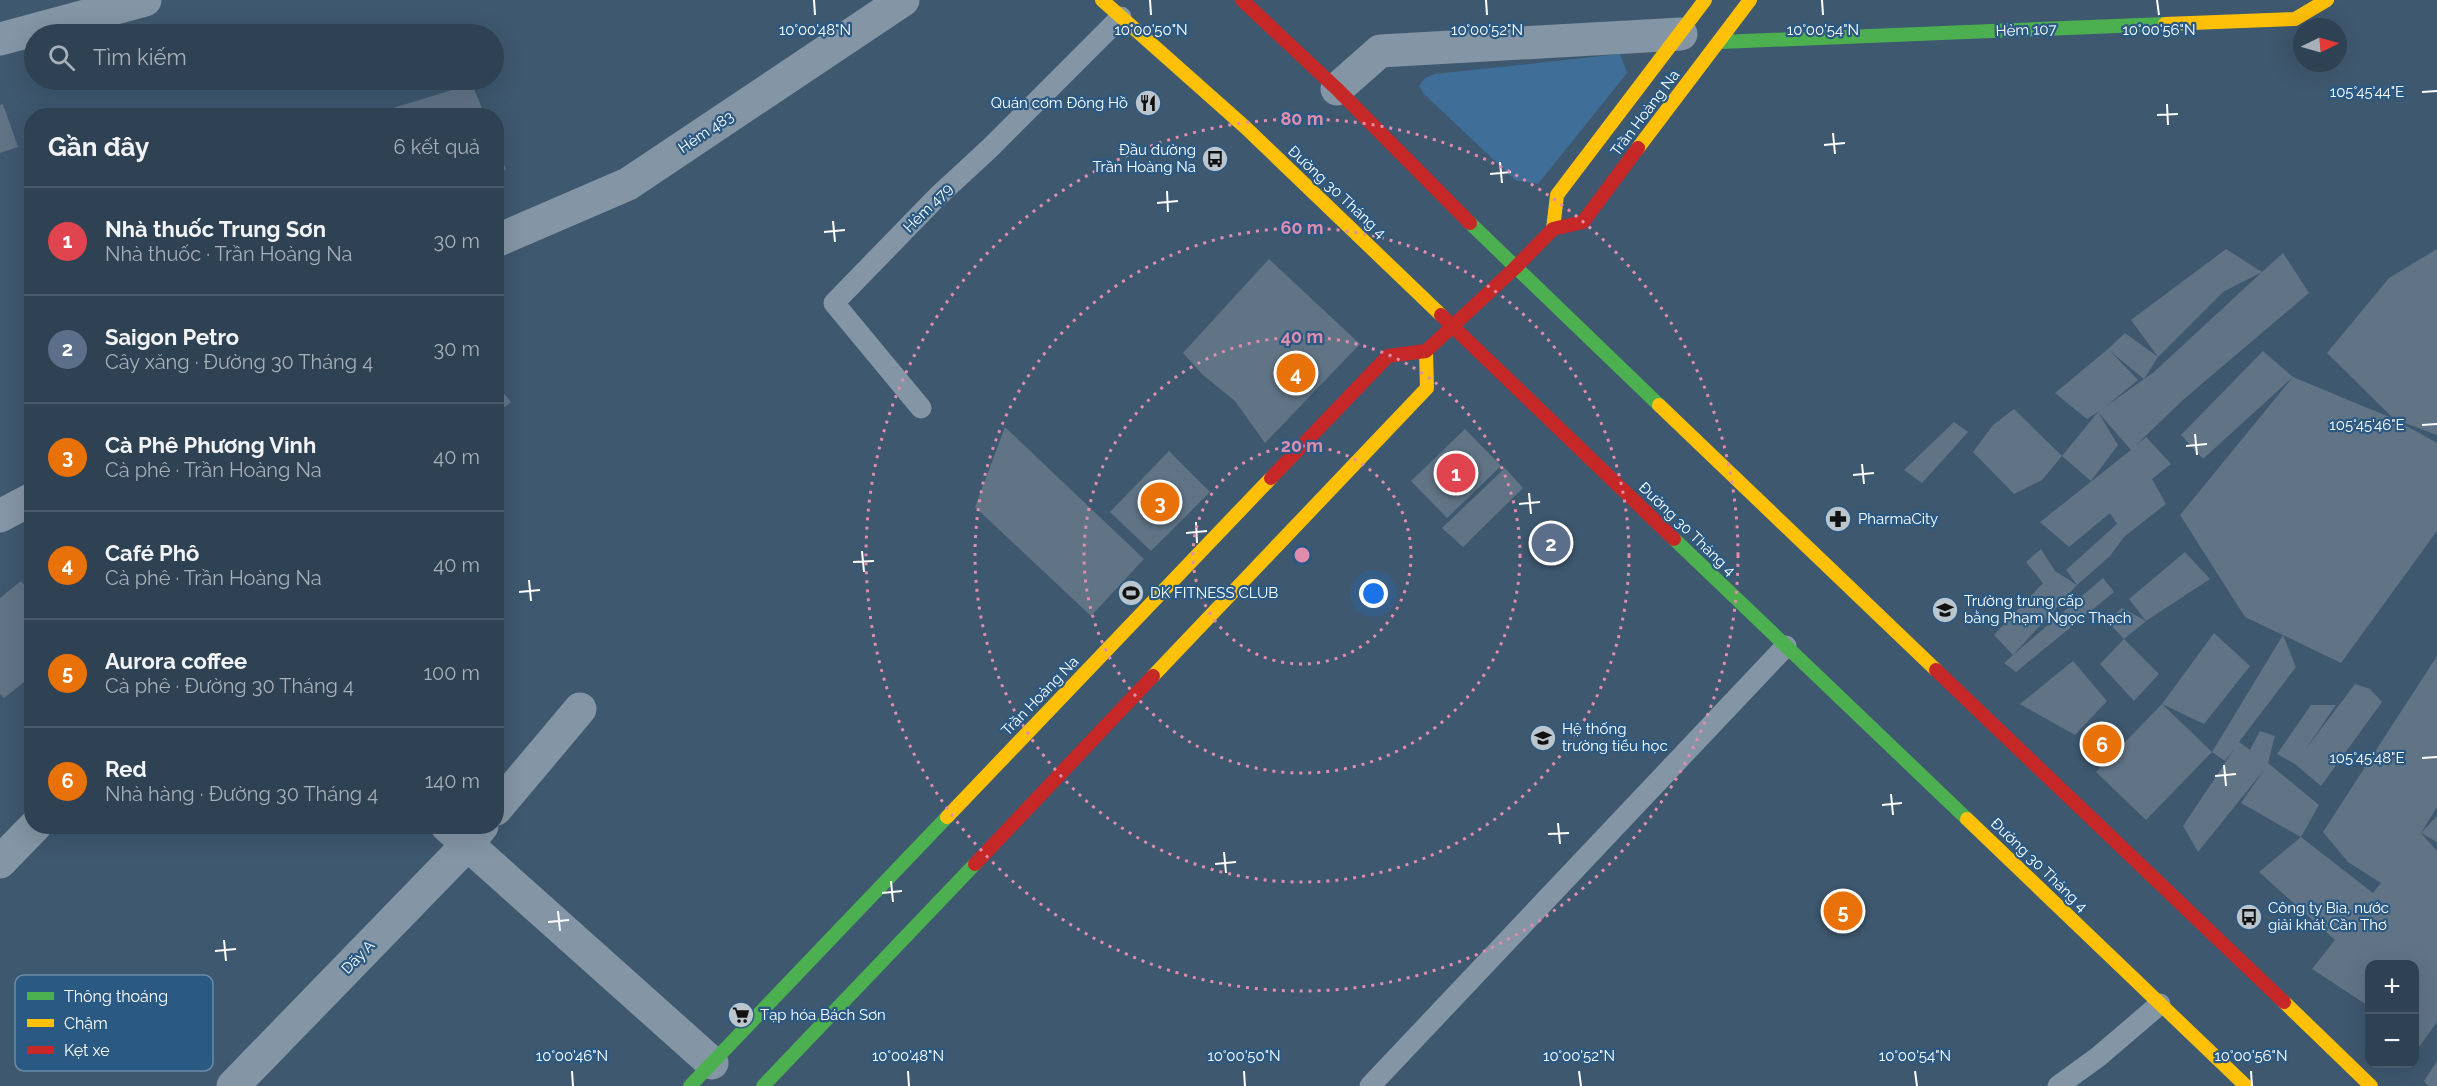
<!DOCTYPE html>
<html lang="vi">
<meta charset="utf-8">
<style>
:root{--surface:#2e4253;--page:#36495a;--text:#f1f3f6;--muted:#a7b0b8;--line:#495b6a;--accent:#bbc5cd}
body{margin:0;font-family:Raleway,sans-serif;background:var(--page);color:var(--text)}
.controls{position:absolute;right:18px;bottom:18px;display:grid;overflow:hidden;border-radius:12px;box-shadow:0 6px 24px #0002}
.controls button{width:54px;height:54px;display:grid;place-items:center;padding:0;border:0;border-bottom:2px solid var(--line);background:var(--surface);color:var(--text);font:30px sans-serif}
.compass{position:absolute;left:2293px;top:18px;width:54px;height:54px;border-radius:50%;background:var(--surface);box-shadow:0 6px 24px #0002;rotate:85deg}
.you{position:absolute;left:1374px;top:594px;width:21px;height:21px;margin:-15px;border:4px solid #fff;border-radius:50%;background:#1a73e8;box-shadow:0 0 0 9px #1a73e833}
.badge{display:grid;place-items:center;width:39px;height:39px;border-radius:50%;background:var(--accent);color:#fff;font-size:20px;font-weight:700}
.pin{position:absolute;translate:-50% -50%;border:3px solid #fff;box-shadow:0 2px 6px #0006}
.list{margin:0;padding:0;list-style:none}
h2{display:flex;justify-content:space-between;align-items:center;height:78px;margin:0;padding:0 24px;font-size:26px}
h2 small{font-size:20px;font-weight:400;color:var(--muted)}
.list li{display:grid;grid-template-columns:39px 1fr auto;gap:18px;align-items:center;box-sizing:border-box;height:108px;padding:0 24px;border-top:2px solid var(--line)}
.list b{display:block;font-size:22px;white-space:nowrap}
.list p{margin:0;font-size:20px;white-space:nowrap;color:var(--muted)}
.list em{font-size:20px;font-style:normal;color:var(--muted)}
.icon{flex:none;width:33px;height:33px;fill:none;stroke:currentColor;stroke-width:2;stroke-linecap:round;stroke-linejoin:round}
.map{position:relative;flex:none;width:2437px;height:1086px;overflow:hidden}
.search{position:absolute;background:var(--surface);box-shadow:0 6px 24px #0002;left:24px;top:24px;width:480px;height:66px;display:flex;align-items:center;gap:15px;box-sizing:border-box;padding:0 21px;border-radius:33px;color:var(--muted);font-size:22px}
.panel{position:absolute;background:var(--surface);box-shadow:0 6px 24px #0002;left:24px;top:108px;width:480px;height:726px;border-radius:24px}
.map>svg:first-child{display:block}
.green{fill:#3f6f99}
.building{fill:#607486;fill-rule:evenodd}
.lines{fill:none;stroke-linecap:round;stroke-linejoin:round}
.lane{stroke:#8495a5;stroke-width:21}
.street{stroke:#8495a5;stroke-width:33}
.fast{stroke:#4caf50;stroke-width:14}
.slow{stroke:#ffc107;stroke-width:14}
.jam{stroke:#c62828;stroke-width:14}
.ticks{fill:none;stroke:#fff;stroke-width:2}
.ring{fill:none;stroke:#e08cad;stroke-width:3;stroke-dasharray:3 6}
.labels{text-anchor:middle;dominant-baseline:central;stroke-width:4.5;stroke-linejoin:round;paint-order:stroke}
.street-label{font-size:15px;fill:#fff;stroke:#2a5983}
.poi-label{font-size:15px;fill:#fff;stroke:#2a5983;text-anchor:start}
.key{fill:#2a5983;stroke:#6a8ba8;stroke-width:1.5}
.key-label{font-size:16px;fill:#fff}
.ticks-label{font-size:15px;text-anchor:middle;fill:#fff;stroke:#2a5983;stroke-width:4.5;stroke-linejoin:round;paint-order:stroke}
.centre{fill:#e08cad;stroke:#2a5983;stroke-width:3}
.ring-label{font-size:18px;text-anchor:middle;font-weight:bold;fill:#e08cad;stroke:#2a5983;stroke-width:4.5;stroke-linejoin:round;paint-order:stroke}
</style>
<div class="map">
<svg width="2437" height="1086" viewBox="0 0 2437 1086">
<rect width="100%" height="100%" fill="#3e586f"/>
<path class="green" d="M1620,54l7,19 -89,111 -23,-4 -91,-86 -5,-8 6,-8 10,-4z"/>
<g class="building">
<path d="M472,84l13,32h-115v-1z"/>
<path d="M3,104l15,43 -18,6v-48z"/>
<path d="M496,146l10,23 -10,5z"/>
<path d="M2226,249l36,23 -39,20 -65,65 -14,22 10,-7 108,-100 21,-19 26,40 -125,106 -49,47 11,-9 25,27 -19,15 14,25 -42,33 -14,19 -33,29 -11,-15 51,-46 -7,-11 -41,34 -29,-25 91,-72 -33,-38 -11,7 -32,-26 53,-44 17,-16 33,24 -27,-37zM2110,351l34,28 -39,28 33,-27z"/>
<path d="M2437,249v186l-43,-16 43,24v88l-96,132 -58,-28 13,32 -57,75 11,8 10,-19 15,5 -7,27 51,42 -18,32 72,56 8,-10 -33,-21 -25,-30 114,-176v151l-16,26 16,-17v26l-16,-9 16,18v171l-18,25 -4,-4v-79h-45v43l-58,-38 23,-29 -76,-68 42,-35 -60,-34 23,-33 -66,82 -15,-26 52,-78 -10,13 -13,-9 71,-117 -38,-18 -65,-102 113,-138 101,42 -67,-66 62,-75z"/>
<path d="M1269,259l91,85 -95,99 -30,-42 -32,-26 -20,-22z"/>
<path d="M2263,351l30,26 -90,82 -22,-24z"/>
<path d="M32,383v20l-8,-17z"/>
<path d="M496,384l15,18 -15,12z"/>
<path d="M2014,409l48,47 36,-44 20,33 -27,36 -29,-25 -20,24 -28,14 -41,-42 20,-27z"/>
<path d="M1954,422l14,10 -46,51 -18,-13z"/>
<path d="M1005,427l139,132 -53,57 -116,-109z"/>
<path d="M1465,429l36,37 -54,52 -36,-37z"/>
<path d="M1169,451l41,41 -59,59 -41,-39z"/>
<path d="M1505,468l18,20 -60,59 -21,-19z"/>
<path d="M2041,549l14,22 22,14 -64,70 90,-77 11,14 -98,80 -12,-9 9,-8 -19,-20 49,-52 -17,-21z"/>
<path d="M2185,552l25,27 -64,42 -17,-22z"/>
<path d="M21,581l11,14v81l-28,22 -4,-4v-96z"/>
<path d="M2122,608l24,13 -22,18 35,35 -25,27 -34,-37 24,-25 -17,-18z"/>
<path d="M2214,633l36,33 -46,58 -42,-20z"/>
<path d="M2073,661l34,40 -32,34 -55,-31z"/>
<path d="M2355,684l15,5 12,13 -61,84 -26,-22 -18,-10 34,-49h25l-31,45z"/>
<path d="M2162,704l50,48 -66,68 -50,-48z"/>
<path d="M2437,1061v25h-9l-4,-5z"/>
</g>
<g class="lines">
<g class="lane">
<path d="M921,408l-87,-105 103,-106 53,-49 131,-131"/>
<path d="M1370,1086l416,-440"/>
<path d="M2058,1086l40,-29 62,-53"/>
</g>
<g class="street">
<path d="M0,39l145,-39"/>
<path d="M1337,89l43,-38 301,-17"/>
<path d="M496,241l132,-57 275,-184"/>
<path d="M0,516l32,-17"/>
<path d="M496,809l84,-100"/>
<path d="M447,826l265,237"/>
<path d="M0,862l35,-36"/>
<path d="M233,1086l233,-240 16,-20"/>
</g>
<g class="fast">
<path d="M1720,42l445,-18"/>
<path d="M1470,223l189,182"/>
<path d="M1674,539l293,280"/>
<path d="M690,1086l257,-269"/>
<path d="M763,1086l212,-222"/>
</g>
<g class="slow">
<path d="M1102,0l143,127 196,188"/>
<path d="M2165,24l130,-5 32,-19"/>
<path d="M1638,148l112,-148"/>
<path d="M1553,229l4,-34 148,-195"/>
<path d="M1659,405l277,265"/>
<path d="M1153,676l274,-288 -1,-37"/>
<path d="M947,817l324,-339"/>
<path d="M1967,819l279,267"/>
<path d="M2284,1002l87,84"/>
</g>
<g class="jam">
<path d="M1242,0l95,89 133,134"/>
<path d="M1441,315l233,224"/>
<path d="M1271,478l117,-122 38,-5 89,-83 38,-39 30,-7 55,-74"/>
<path d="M1936,670l348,332"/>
<path d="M975,864l178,-188"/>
</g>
</g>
<path class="ticks" d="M814,0l1,15M1150,0l1,15M1486,0l1,15M1822,0l1,15M2157,0l2,15M2422,92l15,-1M2167,104l1,21M2157,115l21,-1M1833,133l2,21M1824,145l21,-2M1500,162l2,21M1490,174l21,-2M1167,191l1,21M1157,203l21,-2M833,221l2,21M824,232l21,-2M2422,425l15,-1M2195,434l2,21M2186,446l21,-2M1862,464l2,20M1853,475l21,-2M1529,493l2,21M1519,504l21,-2M1196,522l1,21M1186,533l21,-2M862,551l2,21M853,562l21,-1M529,580l2,21M519,592l21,-2M2422,758l15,-1M2224,765l2,21M2215,776l21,-2M1891,794l2,21M1882,805l20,-2M1558,823l2,21M1548,834l21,-1M1224,852l2,21M1215,864l21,-2M891,881l2,21M882,893l20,-2M558,911l2,20M548,922l21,-2M224,940l2,21M215,951l21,-2M572,1071l1,15M908,1071l1,15M1244,1071l1,15M1579,1071l2,15M1915,1071l2,15M2251,1071l1,15"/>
<g class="ring">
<circle cx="1302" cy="555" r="109"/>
<circle cx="1302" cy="555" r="218"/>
<circle cx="1302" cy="555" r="327"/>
<circle cx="1302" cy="555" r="436"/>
</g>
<defs>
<g id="restaurant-disc" transform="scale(1.35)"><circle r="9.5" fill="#bbc5cd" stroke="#2a5983"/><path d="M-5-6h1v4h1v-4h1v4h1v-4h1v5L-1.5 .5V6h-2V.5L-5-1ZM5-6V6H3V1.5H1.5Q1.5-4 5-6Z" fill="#111"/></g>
<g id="bus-disc" transform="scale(1.35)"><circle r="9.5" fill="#bbc5cd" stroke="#2a5983"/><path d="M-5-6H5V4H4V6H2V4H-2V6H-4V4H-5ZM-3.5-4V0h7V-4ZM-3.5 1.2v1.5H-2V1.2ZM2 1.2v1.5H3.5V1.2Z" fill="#111"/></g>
<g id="pharmacy-disc" transform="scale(1.35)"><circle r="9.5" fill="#bbc5cd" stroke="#2a5983"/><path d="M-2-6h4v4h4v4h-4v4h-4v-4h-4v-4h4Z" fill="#111"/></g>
<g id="stadium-disc" transform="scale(1.35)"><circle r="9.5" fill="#bbc5cd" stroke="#2a5983"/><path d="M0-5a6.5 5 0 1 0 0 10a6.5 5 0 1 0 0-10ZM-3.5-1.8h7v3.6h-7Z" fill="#111"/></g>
<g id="university-disc" transform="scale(1.35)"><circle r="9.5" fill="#bbc5cd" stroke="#2a5983"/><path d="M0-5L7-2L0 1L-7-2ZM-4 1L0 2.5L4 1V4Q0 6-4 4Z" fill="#111"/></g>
<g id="school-disc" transform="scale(1.35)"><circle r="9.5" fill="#bbc5cd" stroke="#2a5983"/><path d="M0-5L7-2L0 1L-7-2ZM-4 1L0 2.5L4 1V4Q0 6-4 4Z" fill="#111"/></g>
<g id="supermarket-disc" transform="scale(1.35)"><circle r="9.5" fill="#bbc5cd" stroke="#2a5983"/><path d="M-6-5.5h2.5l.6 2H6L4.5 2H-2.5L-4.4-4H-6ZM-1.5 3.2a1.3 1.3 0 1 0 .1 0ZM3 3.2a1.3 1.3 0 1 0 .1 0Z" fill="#111"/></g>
</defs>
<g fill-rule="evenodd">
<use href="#restaurant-disc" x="1148" y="103"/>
<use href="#bus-disc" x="1215" y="159"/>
<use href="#pharmacy-disc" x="1838" y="519"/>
<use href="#stadium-disc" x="1131" y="593"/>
<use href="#university-disc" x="1945" y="610"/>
<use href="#school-disc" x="1543" y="738"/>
<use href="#bus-disc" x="2249" y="917"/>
<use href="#supermarket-disc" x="741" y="1015"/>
</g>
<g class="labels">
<g class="street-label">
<text transform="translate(2026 30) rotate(-2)">Hẻm 107</text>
<text transform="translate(1645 113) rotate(-53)">Trần Hoàng Na</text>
<text transform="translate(706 132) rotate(-34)">Hẻm 483</text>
<text transform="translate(1337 192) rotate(43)">Đường 30 Tháng 4</text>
<text transform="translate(928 208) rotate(-45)">Hẻm 479</text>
<text transform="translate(1687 529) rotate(44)">Đường 30 Tháng 4</text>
<text transform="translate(1040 696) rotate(-46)">Trần Hoàng Na</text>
<text transform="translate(2039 865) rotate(44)">Đường 30 Tháng 4</text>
<text transform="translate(358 957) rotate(-46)">Dãy A</text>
</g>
<g class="poi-label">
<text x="1128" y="103" text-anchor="end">Quán cơm Đông Hồ</text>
<text x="1196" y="150" text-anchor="end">Đầu đường<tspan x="1196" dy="17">Trần Hoàng Na</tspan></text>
<text x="1858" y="519">PharmaCity</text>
<text x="1150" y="593">DK FITNESS CLUB</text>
<text x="1964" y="601">Trường trung cấp<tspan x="1964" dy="17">bằng Phạm Ngọc Thạch</tspan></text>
<text x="1562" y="729">Hệ thống<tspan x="1562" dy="17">trường tiểu học</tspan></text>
<text x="2268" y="908">Công ty Bia, nước<tspan x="2268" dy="17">giải khát Cần Thơ</tspan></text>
<text x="760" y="1015">Tạp hóa Bách Sơn</text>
</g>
</g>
<rect x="15" y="975" width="198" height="96" rx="9" class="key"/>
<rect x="27" y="992" width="27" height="8" fill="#4caf50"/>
<rect x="27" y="1019" width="27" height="8" fill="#ffc107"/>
<rect x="27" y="1046" width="27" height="8" fill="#c62828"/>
<g class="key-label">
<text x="64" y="1002">Thông thoáng</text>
<text x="64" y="1029">Chậm</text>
<text x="64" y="1056">Kẹt xe</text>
</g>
<g class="ticks-label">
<text x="815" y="35">10°00'48"N</text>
<text x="1151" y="35">10°00'50"N</text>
<text x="1487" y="35">10°00'52"N</text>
<text x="1823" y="35">10°00'54"N</text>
<text x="2159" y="35">10°00'56"N</text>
<text x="2367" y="97">105°45'44"E</text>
<text x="2367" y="430">105°45'46"E</text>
<text x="2367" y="763">105°45'48"E</text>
<text x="572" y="1061">10°00'46"N</text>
<text x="908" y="1061">10°00'48"N</text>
<text x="1244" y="1061">10°00'50"N</text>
<text x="1579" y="1061">10°00'52"N</text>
<text x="1915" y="1061">10°00'54"N</text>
<text x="2251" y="1061">10°00'56"N</text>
</g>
<circle cx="1302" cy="555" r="9" class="centre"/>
<g class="ring-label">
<text x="1302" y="125">80 m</text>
<text x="1302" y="234">60 m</text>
<text x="1302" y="343">40 m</text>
<text x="1302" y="452">20 m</text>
</g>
</svg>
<div class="controls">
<button>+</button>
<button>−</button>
</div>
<svg class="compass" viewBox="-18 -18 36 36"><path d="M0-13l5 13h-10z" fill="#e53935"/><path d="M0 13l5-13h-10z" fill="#a7b0b8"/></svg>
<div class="you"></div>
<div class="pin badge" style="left:1456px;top:473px;background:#e0444e">1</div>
<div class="pin badge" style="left:1551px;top:543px;background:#5c6f8a">2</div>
<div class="pin badge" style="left:1160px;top:502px;background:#e8710a">3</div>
<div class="pin badge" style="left:1296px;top:373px;background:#e8710a">4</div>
<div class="pin badge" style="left:1843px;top:911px;background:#e8710a">5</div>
<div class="pin badge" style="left:2102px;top:744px;background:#e8710a">6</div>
<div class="search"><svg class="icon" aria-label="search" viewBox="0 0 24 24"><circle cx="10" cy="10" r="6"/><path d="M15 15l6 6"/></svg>Tìm kiếm</div>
<section class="panel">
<h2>Gần đây<small>6 kết quả</small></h2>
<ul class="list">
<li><span class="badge" style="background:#e0444e">1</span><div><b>Nhà thuốc Trung Sơn</b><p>Nhà thuốc · Trần Hoàng Na</p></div><em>30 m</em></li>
<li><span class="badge" style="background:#5c6f8a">2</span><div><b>Saigon Petro</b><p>Cây xăng · Đường 30 Tháng 4</p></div><em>30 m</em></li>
<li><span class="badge" style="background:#e8710a">3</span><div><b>Cà Phê Phương Vinh</b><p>Cà phê · Trần Hoàng Na</p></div><em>40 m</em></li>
<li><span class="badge" style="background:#e8710a">4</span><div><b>Café Phô</b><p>Cà phê · Trần Hoàng Na</p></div><em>40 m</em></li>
<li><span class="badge" style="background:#e8710a">5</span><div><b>Aurora coffee</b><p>Cà phê · Đường 30 Tháng 4</p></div><em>100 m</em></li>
<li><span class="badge" style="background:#e8710a">6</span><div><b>Red</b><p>Nhà hàng · Đường 30 Tháng 4</p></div><em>140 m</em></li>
</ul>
</section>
</div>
